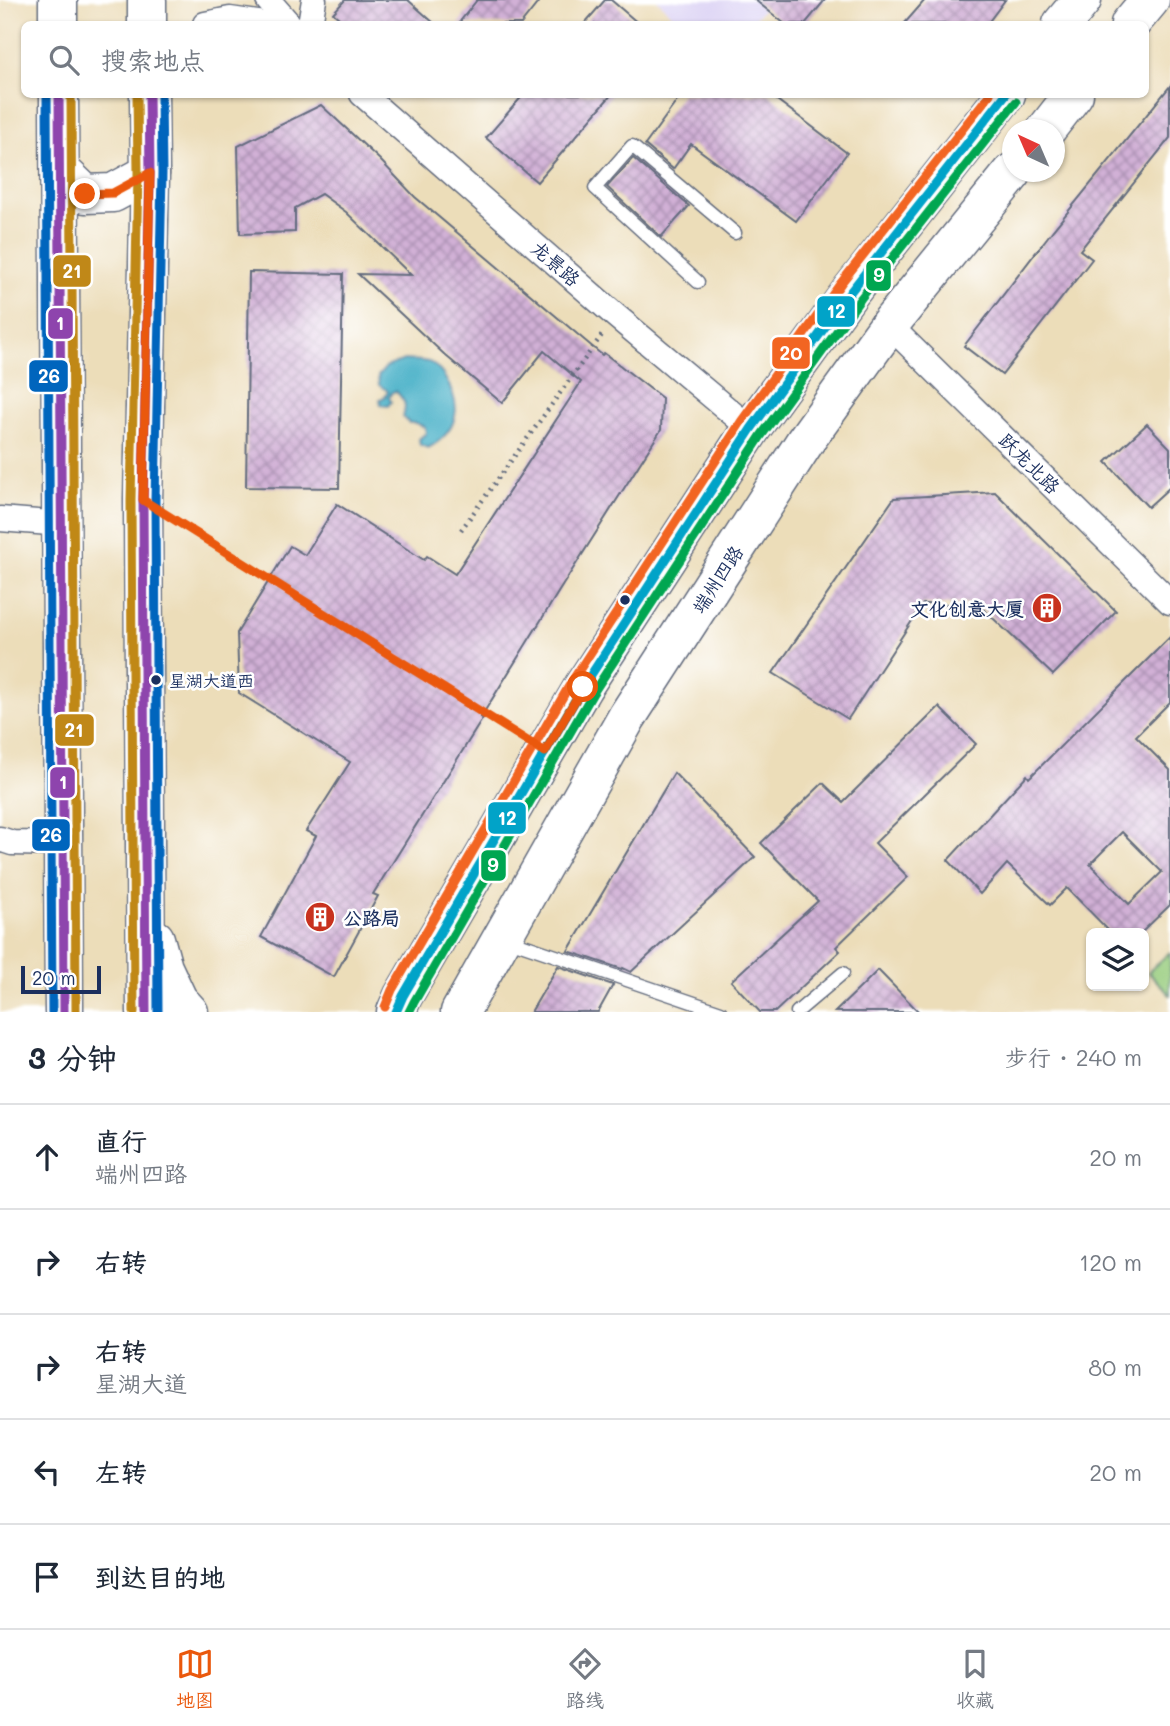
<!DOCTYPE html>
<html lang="zh">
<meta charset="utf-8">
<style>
:root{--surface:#fff;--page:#f6f6f7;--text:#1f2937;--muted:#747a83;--line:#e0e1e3;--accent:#ea580c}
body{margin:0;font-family:Mali,"LXGW WenKai TC",sans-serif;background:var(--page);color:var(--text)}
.controls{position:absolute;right:21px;bottom:21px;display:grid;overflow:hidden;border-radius:10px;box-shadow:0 2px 5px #0004}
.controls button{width:63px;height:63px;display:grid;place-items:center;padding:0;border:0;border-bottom:2px solid var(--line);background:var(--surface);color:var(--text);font:35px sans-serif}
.compass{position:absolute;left:1002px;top:119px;width:63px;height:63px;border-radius:50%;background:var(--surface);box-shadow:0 2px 5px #0004;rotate:316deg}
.scale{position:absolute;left:21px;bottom:18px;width:80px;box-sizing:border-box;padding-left:7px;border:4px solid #1b2f5e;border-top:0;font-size:19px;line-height:24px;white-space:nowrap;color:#1b2f5e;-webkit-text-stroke:5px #fff;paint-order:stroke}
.stop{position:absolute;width:21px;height:21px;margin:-16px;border:5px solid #ea580c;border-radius:50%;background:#fff}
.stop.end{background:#ea580c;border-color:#fff;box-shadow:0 2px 7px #0008}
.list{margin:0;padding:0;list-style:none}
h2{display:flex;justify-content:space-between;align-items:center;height:91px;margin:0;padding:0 28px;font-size:30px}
h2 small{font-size:23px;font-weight:400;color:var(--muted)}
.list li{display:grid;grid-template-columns:46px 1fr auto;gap:21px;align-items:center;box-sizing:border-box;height:105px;padding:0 28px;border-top:2px solid var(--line)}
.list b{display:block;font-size:26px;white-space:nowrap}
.list p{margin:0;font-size:23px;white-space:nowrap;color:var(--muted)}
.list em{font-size:23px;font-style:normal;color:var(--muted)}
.icon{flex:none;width:38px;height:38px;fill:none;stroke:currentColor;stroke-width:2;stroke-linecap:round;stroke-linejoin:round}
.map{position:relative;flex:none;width:1170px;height:1012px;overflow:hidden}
.search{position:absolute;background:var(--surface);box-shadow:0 2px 5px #0004;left:21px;right:21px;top:21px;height:77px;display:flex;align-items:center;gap:18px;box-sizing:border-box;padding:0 24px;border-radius:10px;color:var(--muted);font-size:26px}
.sheet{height:616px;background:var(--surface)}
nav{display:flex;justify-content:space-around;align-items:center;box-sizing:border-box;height:98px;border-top:2px solid var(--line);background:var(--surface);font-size:19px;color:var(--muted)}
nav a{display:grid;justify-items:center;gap:4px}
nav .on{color:var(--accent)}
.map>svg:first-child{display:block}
.built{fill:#ded5f5}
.green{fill:#97cc7d;stroke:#597e6e;stroke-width:2}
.water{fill:#49b1c8;stroke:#327093;stroke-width:2}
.building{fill:url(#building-cross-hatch);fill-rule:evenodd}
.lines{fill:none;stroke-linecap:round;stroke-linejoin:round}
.lane-casing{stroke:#646c7e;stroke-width:15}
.street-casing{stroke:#646c7e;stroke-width:27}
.primary-casing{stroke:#646c7e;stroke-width:41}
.path{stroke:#646c7e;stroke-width:4.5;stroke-dasharray:2 5;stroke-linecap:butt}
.lane{stroke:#fff;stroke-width:12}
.street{stroke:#fff;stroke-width:24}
.primary{stroke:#fff;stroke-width:38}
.bus-1-casing{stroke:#fff;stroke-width:14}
.bus-2-casing{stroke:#fff;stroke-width:14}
.bus-3-casing{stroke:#fff;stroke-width:14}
.bus-4-casing{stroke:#fff;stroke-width:14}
.bus-5-casing{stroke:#fff;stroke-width:14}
.bus-6-casing{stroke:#fff;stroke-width:14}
.bus-1{stroke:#01a3c8;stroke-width:9}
.bus-2{stroke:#00a651;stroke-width:9}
.bus-3{stroke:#f26522;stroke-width:9}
.bus-4{stroke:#8e44ad;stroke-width:9}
.bus-5{stroke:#0065bd;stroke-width:9}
.bus-6{stroke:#c08818;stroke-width:9}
.route{stroke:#ea580c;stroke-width:9}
.bus-dot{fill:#1b2f5e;stroke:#fff;stroke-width:2.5}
.labels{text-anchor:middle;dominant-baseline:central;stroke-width:5;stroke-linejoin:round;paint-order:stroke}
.bus-label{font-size:17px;fill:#1b2f5e;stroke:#fff;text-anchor:start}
.street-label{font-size:19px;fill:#1b2f5e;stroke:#fff}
.poi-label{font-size:19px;font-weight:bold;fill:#1b2f5e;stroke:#fff;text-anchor:end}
.line-badge{stroke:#fff;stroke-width:2.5}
.badge-label{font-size:19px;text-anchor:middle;font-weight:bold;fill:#fff}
</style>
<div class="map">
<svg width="1170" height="1012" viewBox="0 0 1170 1012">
<defs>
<pattern id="building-cross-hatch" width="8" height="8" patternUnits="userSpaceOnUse" patternTransform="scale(1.75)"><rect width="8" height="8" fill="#d1b0d6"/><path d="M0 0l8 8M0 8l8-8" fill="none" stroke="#a990b1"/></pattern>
</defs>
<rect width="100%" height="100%" fill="#fff"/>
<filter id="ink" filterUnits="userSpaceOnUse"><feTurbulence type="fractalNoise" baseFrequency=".0143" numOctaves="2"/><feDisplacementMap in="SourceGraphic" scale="14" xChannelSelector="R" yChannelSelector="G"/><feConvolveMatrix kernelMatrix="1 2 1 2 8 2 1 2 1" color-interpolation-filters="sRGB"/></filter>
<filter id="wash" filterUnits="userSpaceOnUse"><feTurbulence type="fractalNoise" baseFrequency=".00686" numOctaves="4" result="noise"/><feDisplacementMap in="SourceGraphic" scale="28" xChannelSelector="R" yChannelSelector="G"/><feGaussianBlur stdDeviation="1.57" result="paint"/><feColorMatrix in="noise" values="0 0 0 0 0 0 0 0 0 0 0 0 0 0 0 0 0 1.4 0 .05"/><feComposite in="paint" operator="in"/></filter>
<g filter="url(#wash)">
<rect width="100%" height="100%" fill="#ecddb9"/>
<path class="built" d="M657,0h98l8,10 -14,14h-68z"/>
<path class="green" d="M1170,952v43l-22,-23z"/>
<path class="water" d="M404,360c8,1 20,0 27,3 14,9 28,36 24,53 -3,15 -14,25 -27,32l-8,-3 -1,-6 7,-6 -1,-6 -9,-4h-7l-6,-6c4,-13 2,-16 -7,-26l-4,1 -3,5 2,5 -3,4 -7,-1 -1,-6 5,-2 3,-6 -9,-6 -1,-9 8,-9z"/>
<g id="blocks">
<g class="building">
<path d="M345,0h63l27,24h-89l-13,-11z"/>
<path d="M477,0h63l-19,24h-63z"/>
<path d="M605,0h6l28,24h-55z"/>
<path d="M755,0h70l-20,24h-20z"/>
<path d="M925,0h80l-18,24h-83z"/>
<path d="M1170,86v52l-90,112 12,9 -90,116 -38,-29 89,-116z"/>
<path d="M524,94h88l-75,88 -51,-44z"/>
<path d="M682,94h87l78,59 -51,68 -105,-77 -18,25 -28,-24z"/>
<path d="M321,105l59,55 35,37 187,158 2,-2 58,45 -1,32 -102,161 -78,126 2,1 -110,176 5,2 -44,81 -73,-40 55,-101 -10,-5 44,-69 -111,-69 -2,-60 53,-87 15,9 32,-51 87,56 3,-4 28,18 126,-192 -37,-31 -42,52 -56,-47 -88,-82 53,1 -65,-63 -25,-18 -26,14v24l-55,2 -2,-88z"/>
<path d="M633,158l56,48 -28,31 -54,-50z"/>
<path d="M249,272l94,2 -4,214 -93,-1z"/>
<path d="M1147,424l23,24v39l-22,20 -42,-45z"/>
<path d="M995,492l121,119 -63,64 -75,-71h-55l-75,115 -75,-46 121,-175z"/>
<path d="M1170,637v65l-34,34 34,34v135l-29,28h-30l-44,-45 -17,17 -43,-41 -27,30 -32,-34 79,-85 2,3zM1122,832l40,40 -33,32 -39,-40z"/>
<path d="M939,707l37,37 -101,99 33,34 -72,70 4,4 -65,61h-15l-29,-31 87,-80 -57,-58 62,-60 20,19z"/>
<path d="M674,773l81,84 -124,115 -8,-4 -1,1 -54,-18z"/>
<path d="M558,966l55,19 -15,27h-67z"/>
<path d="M878,970l41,42h-84l25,-24z"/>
</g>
</g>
</g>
<g filter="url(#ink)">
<use href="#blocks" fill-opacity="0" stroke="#646c7e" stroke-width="2"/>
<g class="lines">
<g class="lane-casing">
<g id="lane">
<path d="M698,282l-103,-94 37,-42 103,87"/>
<path d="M506,939l215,73"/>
<path d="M797,1012l46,-39"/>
</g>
</g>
<g class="street-casing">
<g id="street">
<path d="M268,0l21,24"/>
<path d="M205,24l25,-5 35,5"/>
<path d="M310,24l4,-24"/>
<path d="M362,94l254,222 135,113"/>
<path d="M889,325l281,277"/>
<path d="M0,519l62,5"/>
<path d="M0,839l12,4 51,1"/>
</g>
</g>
<g class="primary-casing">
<g id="primary">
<path d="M58,0v24"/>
<path d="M147,0v24"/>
<path d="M1062,24l20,-24"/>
<path d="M1130,24l20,-24"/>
<path d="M59,94l5,918"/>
<path d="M1046,130l28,-36"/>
<path d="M60,170l25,24 28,-1 37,-20"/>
<path d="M155,939l8,29 15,32 11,12"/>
<path d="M146,1012l-3,-512 7,-327 -1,-79"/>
<path d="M396,1012l7,-16 180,-309 168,-258 100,-138 155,-197"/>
<path d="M460,1012l167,-295 179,-277 83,-115 124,-153"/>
</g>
</g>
<g class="path">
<path d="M176,521l342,215"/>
<path d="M461,530l141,-195"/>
</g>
<use href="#lane" class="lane"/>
<use href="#street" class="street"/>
<use href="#primary" class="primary"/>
<g class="bus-1-casing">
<path id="bus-1" d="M396,1012l7,-16 180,-309 168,-258 100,-138 155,-197"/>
</g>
<g class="bus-2-casing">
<path id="bus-2" d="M409,1012l5,-10 179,-309 168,-257 100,-138 155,-196"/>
</g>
<g class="bus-3-casing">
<path id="bus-3" d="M385,1007l7,-17 180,-309 169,-259 100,-139 149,-189"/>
</g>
<g class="bus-4-casing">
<g id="bus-4">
<path d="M59,94l5,918"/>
<path d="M146,1012l-3,-512 7,-327 -1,-79"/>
</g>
</g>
<g class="bus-5-casing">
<g id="bus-5">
<path d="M47,94l5,918"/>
<path d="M158,1012l-3,-512 7,-327 -1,-79"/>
</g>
</g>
<g class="bus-6-casing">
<g id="bus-6">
<path d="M71,94l5,918"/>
<path d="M134,1012l-3,-512 7,-327 -1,-79"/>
</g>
</g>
<use href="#bus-1" class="bus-1"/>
<use href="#bus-2" class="bus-2"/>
<use href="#bus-3" class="bus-3"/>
<use href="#bus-4" class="bus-4"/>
<use href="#bus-5" class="bus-5"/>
<use href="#bus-6" class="bus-6"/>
</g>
</g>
<g class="lines" filter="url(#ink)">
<path class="route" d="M85,194l28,-1 37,-20 -7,327 402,252 38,-65"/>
</g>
<defs>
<g id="building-disc" transform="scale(1.575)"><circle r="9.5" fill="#c8321e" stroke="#fff"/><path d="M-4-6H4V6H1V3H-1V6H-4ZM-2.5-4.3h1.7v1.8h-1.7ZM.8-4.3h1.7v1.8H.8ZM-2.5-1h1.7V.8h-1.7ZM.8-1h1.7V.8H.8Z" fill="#fff"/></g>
</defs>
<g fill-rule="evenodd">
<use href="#building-disc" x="1047" y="608"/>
<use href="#building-disc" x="320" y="917"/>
</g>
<g class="bus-dot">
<circle cx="625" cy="600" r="6"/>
<circle cx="156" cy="680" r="6"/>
</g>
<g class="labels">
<g class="bus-label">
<text x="169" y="680">星湖大道西</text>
</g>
<g class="street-label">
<text transform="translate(556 263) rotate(41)">龙景路</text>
<text transform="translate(1030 463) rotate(45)">跃龙北路</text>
<text transform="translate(717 579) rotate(-57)">端州四路</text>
</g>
<g class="poi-label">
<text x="1024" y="608">文化创意大厦</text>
<text x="343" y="917" text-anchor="start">公路局</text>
</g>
</g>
<g class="line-badge">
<rect x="52" y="254" width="40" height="34" rx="7" fill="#c08818"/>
<rect x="865" y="259" width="27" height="33" rx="7" fill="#00a651"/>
<rect x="816" y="295" width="40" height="33" rx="7" fill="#01a3c8"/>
<rect x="47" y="307" width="27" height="33" rx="7" fill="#8e44ad"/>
<rect x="771" y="336" width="40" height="34" rx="7" fill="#f26522"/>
<rect x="28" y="359" width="41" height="34" rx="7" fill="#0065bd"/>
<rect x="54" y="713" width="41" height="34" rx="7" fill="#c08818"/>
<rect x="49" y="766" width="27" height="33" rx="7" fill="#8e44ad"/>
<rect x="487" y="801" width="40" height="34" rx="7" fill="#01a3c8"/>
<rect x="31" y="818" width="40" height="34" rx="7" fill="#0065bd"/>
<rect x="480" y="849" width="27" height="33" rx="7" fill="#00a651"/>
</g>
<g class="badge-label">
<text x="72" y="278">21</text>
<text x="879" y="282">9</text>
<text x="836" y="318">12</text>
<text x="60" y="330">1</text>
<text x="791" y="360">20</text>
<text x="49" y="383">26</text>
<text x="74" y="737">21</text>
<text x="63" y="789">1</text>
<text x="507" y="825">12</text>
<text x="51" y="842">26</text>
<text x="493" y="872">9</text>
</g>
</svg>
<div class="controls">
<button><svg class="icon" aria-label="layers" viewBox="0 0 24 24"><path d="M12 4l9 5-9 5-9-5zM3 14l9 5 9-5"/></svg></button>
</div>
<svg class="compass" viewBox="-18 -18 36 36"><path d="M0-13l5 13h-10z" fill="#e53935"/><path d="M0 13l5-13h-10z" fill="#747a83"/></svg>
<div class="scale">20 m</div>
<div class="stop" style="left:583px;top:687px"></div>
<div class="stop end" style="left:85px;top:194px"></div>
<div class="search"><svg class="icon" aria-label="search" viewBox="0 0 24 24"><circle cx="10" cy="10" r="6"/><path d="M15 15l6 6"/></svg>搜索地点</div>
</div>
<section class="sheet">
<h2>3 分钟<small>步行 · 240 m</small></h2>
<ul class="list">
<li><svg class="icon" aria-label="ahead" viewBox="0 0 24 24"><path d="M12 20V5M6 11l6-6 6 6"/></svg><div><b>直行</b><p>端州四路</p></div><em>20 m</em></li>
<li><svg class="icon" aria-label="right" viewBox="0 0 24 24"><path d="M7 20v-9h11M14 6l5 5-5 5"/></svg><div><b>右转</b></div><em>120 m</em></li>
<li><svg class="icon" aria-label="right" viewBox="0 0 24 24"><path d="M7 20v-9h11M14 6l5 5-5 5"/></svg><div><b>右转</b><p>星湖大道</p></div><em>80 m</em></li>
<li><svg class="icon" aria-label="left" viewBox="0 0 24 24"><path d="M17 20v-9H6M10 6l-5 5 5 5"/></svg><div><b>左转</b></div><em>20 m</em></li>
<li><svg class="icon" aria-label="arrive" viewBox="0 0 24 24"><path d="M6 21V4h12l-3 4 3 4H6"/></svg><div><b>到达目的地</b></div></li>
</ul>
</section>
<nav>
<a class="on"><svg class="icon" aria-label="map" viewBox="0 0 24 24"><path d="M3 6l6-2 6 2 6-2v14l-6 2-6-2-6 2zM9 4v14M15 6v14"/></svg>地图</a>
<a><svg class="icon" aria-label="directions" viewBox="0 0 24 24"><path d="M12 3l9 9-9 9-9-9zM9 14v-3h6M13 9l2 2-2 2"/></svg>路线</a>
<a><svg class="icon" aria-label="saved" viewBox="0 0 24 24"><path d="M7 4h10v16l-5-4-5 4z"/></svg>收藏</a>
</nav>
